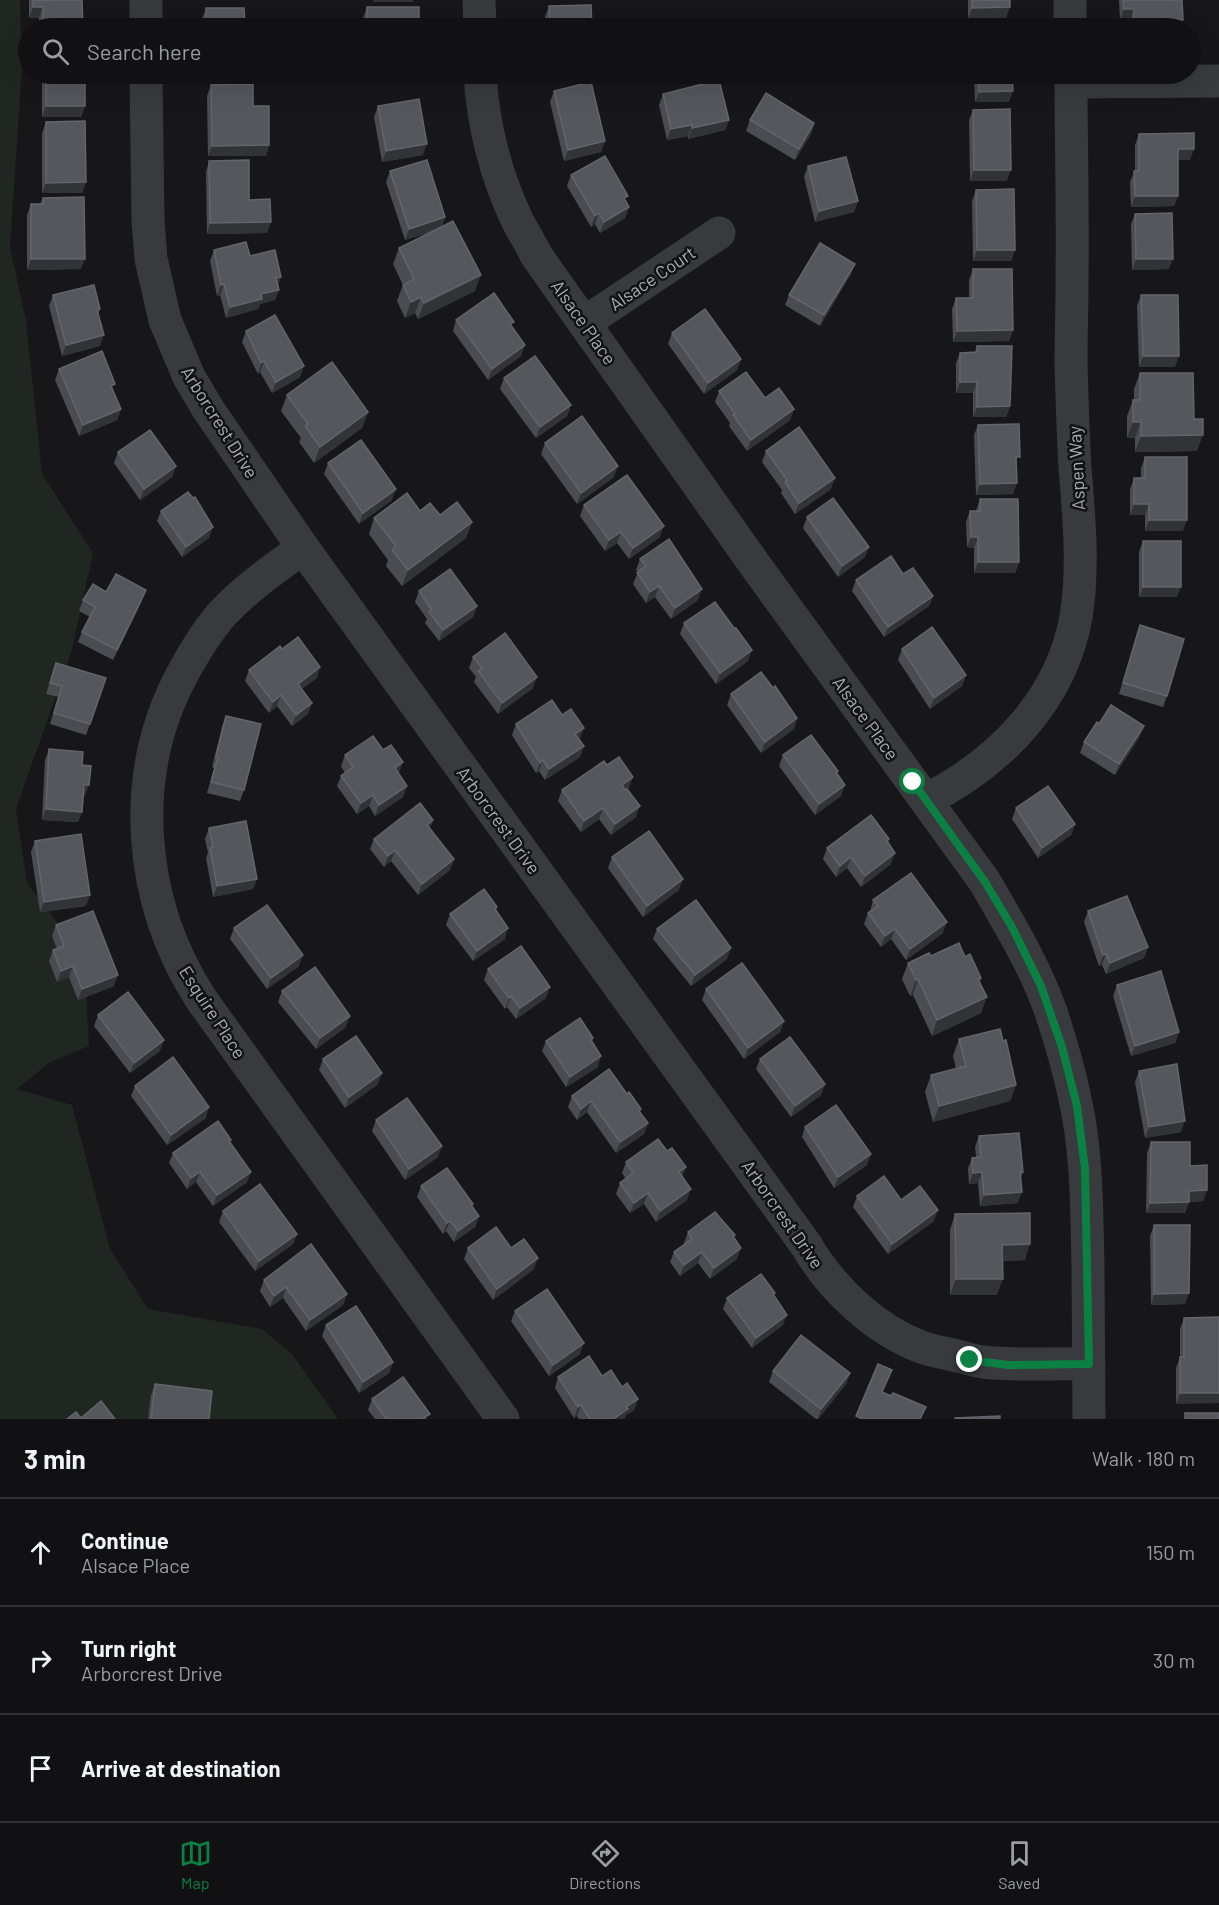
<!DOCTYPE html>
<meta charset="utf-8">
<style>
:root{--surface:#111113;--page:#1e1f21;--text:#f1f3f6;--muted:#9c9da0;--line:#303133;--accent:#0b8043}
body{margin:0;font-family:Barlow,sans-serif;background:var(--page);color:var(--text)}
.stop{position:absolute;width:18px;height:18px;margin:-14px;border:4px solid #0b8043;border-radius:50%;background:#fff}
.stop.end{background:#0b8043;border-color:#fff;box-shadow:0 2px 6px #0008}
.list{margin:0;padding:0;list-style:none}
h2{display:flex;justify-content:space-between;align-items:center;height:78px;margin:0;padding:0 24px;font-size:26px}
h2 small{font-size:20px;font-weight:400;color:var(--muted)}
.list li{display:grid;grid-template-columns:39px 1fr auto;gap:18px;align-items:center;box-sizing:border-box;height:108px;padding:0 24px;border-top:2px solid var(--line)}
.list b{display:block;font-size:22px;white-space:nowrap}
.list p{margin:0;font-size:20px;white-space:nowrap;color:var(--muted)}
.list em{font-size:20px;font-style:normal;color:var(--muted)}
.icon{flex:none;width:33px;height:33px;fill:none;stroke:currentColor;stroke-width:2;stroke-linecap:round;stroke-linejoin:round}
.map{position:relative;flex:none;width:1219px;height:1419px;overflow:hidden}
.search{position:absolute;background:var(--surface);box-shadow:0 6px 24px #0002;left:18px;right:18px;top:18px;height:66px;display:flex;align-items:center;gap:15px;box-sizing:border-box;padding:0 21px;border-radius:33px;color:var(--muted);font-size:22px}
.sheet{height:402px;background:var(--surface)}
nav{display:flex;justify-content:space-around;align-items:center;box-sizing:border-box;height:84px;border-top:2px solid var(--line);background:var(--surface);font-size:16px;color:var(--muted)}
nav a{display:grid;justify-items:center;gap:3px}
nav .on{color:var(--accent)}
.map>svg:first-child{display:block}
.green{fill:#1f2720}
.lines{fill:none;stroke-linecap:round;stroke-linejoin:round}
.minor{stroke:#383a3e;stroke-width:33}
.wall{fill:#4a4c51}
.shaded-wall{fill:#313336}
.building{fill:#54575c;stroke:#62656b;stroke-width:1.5}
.route{stroke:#0b8043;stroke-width:8}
.labels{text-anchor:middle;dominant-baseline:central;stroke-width:5;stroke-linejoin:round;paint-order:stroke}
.street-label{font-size:18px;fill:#a9afb9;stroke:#121214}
</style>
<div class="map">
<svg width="1219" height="1419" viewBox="0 0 1219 1419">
<rect width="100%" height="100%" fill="#171719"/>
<path class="green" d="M0,0h20l2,67 -12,180 16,74 16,153 51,79 -21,97 -56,159 11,74 57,74 5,89 -39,16 -33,27 55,16 38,144 38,60 114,20 30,25 46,65h-338z"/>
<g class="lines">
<g class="minor">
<path d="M146,0v28"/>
<path d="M479,0l1,28"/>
<path d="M1070,0v28"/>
<path d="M146,74l2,146 3,39 14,61 24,57 19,32 95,139 503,697c25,43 68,84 115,102 11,4 24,6 36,9 9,2 17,5 26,6 36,4 70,1 106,2"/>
<path d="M480,74c3,51 16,102 38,148 6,11 13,22 18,33l219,310 230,317c24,42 50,84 66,130 13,39 24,79 30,120 6,45 6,91 7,136 0,51 1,101 1,151"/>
<path d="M1071,82l148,-1"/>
<path d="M584,323l135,-90"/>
<path d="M303,548c-29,21 -57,40 -81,66 -15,17 -27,37 -38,57 -57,103 -46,230 17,328l302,420"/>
<path d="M926,800c73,-37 135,-99 150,-183 8,-49 3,-99 -1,-149 -2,-35 -3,-69 -4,-104 0,-27 1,-55 1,-82 1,-69 -1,-139 -1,-208"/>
</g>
</g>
<g class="wall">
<path d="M29,0h53l1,28h-44v-10h-10z"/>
<path d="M968,0h42l-4,18 -38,1z"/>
<path d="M1119,0h63l-3,28h-49v-8h-10z"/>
<path d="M549,6l43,22h-47v-11z"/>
<path d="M367,7l52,16 9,5h-65v-10z"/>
<path d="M206,8l39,20h-43v-9z"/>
<path d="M42,74h43v32l-4,11h-39z"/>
<path d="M974,74h38l-3,28h-34z"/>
<path d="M211,85l42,21 16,39 -3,11h-58l-1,-60z"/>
<path d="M554,91l51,50 -4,11 -37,9 -14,-59z"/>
<path d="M663,94l66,26 -4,10 -37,9v-3l-21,4 -8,-35z"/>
<path d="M378,106l45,49 -41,7 -8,-45z"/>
<path d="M973,110l34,71h-37l-1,-61z"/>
<path d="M750,120l64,3 -3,11 -16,26 -49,-29z"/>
<path d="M46,122l40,60 -4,11h-40v-60z"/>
<path d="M1139,134l51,26h-12v36l-4,10 -43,1 -1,-25 5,-11v-26z"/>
<path d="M209,161l40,39 18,33 -60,1 -1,-62z"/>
<path d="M808,166l50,35 -4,11 -39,10 -11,-45z"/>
<path d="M390,171l55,46 -3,9 33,65 -57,28 -3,-6 -10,5 -8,-17 6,-16 -10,-21 6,-16 35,-17 -29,9 -19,-58z"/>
<path d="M571,175l55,27 3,5 -4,11 -25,15 -5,-9 -4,3 -24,-41z"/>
<path d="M976,190l39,60 -4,11h-38l-1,-60z"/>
<path d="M43,198l38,71 -54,1v-55l4,-11h9z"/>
<path d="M1135,214l34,55 -37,1 -1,-46z"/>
<path d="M214,250l36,6 28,30 1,4 -4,10 -15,4 -2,5 -32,9 -6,-23 -3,1 -7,-35z"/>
<path d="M973,269l40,61 -4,11 -56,1 -1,-33 4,-11h13v-18z"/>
<path d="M851,274l-31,52 -35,-21 4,-10z"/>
<path d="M53,295l47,14 -2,6 2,31 -38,10 -13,-50z"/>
<path d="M1141,295l34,72h-36l-2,-61z"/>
<path d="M456,320l65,36 -33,24 -35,-49z"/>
<path d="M246,331l58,35 -4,11 -28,16 -12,-21 -2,2 -16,-32z"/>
<path d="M672,333l69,26 -4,11 -33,24 -36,-50z"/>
<path d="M977,346l33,60 -4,11h-33v-24h-17v-30l4,-10 15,-1z"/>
<path d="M59,369l54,22 8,18 -4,11 -38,16 -24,-56z"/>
<path d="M1140,373l54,46 3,32 -62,1v-14h-8v-22l6,-16h1v-11z"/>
<path d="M504,378l67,27 -4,11 -31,22 -36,-49z"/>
<path d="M719,391l46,7 29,11 -4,11 -43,31 -18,-25 1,-3 -15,-21z"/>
<path d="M287,395l81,17 -6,16 -48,35 -15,-21 2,-4 -20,-27z"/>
<path d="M978,425l39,40 -4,29 -37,1 -2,-60z"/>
<path d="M545,443l69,34 -37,27 -36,-50z"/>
<path d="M766,451l65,38 -36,25 -14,-21 1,-3 -20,-28z"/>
<path d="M118,452l58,14 -4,11 -32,23 -26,-37z"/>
<path d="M1145,457l38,74h-38v-16h-15v-26l4,-11h7v-10z"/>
<path d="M328,463l64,37 -33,24 -35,-50z"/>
<path d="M980,499l39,63 -4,11h-41v-25l-7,-1 -1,-25 4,-11h6z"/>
<path d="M584,505l76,32 -31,22 -12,-16 -12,8 -25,-35z"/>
<path d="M161,511l48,27 -27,19 -25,-36z"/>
<path d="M420,511l52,11 -6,16 -64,48 -16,-20 2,-6 -19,-26 5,-16z"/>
<path d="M807,517l58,40 -27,20 -35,-49z"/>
<path d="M1143,541l34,56h-38v-45z"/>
<path d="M640,559l58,41 -27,19 -16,-22 -9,6 -13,-19 5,-12 -2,-2z"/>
<path d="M903,574l30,22 -4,10 -45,31 -32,-46 4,-11z"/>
<path d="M419,591l58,15 -4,11 -34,24 -14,-18 2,-4 -12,-17z"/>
<path d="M106,592l36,9 -29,59 -35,-18 4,-10 8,-15 -11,-6 4,-11z"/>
<path d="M684,623l64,38 -32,23 -36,-50z"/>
<path d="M1140,625l27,71 -4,11 -44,-13z"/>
<path d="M282,649l35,29 -16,11 11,14 -4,11 -16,12 -15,-20 -8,7 -24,-32 4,-11z"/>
<path d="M902,649l64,26 -4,11 -32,23 -32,-49z"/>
<path d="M473,657l60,31 -35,26 -24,-32 2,-5 -7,-9z"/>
<path d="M56,663l50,15 -20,57 -36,-11 8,-27 -12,-3z"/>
<path d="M773,688l24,30 -3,11 -33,24 -34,-48 4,-11z"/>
<path d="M562,715l18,24 -1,1 5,6 -4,11 -35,23 -6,-9 -3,2 -24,-38 4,-11z"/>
<path d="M226,716l18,74 -4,11 -33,-8 7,-25 -2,-1 10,-40z"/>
<path d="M1099,724l41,12 -25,39 -35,-22 4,-11z"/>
<path d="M49,749l33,16 3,31h-2l-1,16 -4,10 -36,-2 3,-60z"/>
<path d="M345,755l54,19 8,12 -4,11 -28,19 -6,-10 -12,8 -20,-28 4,-10 4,-3 -4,-7z"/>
<path d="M783,755l55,16 -1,3 4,22 -26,19 -36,-49z"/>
<path d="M607,765l22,23 -2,1 9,28 -25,18 -12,-16 -18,13 -23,-31 4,-11z"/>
<path d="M1016,808l59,16 -4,11 -33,23 -26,-39z"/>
<path d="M433,820l-3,8 24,31 -4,11 -32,25 -27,-34 -7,6 -14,-18 4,-10z"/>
<path d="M209,828l48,51 -4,10 -40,8 -7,-39 2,-5 -3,-14z"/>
<path d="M35,841l51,65 -46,6 -9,-60z"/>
<path d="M888,843l3,21 -30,23 -14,-19 -11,9 -13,-18 4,-11z"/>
<path d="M612,857l67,33 -36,27 -35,-49z"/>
<path d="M873,900l70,33 -37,27 -15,-21 -10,8 -17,-23 4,-11 2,-1z"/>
<path d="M497,907l-1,3 9,29 -32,22 -27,-36 4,-11z"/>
<path d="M1088,911l60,36 -4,11 -38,16 -4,-9 -3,1 -15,-44z"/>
<path d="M56,925l58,61 -36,14 -9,-23 -12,5 -8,-21 4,-11 4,-1 -5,-13z"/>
<path d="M234,928l65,38 -32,23 -37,-50z"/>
<path d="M657,929l70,30 -36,27 -38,-47z"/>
<path d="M931,956l34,1 16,21 -1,4 1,31 -49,23 -19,-41 -3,1 -8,-17 6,-16z"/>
<path d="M488,969l58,29 -30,21 -9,-12 -2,2 -21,-29z"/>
<path d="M1117,985l62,47 -4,11 -44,13 -18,-60z"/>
<path d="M706,989l78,32 -4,11 -36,27 -42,-59z"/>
<path d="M282,991l64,36 -30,22 -38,-47z"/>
<path d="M98,1015l62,36 -30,22 -36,-47z"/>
<path d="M593,1038l-1,3 6,26 -32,20 -24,-36 4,-10z"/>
<path d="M959,1039l57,46 -6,16 -77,21 -8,-30 6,-17 25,-6 -3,-13z"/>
<path d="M323,1059l55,25 -33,24 -26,-38z"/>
<path d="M760,1059l65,25 -4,11 -30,22 -35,-48z"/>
<path d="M1139,1071l42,61 -36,6 -10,-56z"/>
<path d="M135,1086l71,32 -39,27 -36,-49z"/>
<path d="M627,1094l14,15 -1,3 8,11 -4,11 -28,19 -29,-41 -10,8 -9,-13 4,-11z"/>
<path d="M376,1120l62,37 -33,23 -33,-49z"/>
<path d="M805,1127l62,38 -33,23 -32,-51z"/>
<path d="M979,1136l44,36 -2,6 -3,25 -38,3 -2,-23 -9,1 -1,-16 4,-10 4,-1 -1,-10z"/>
<path d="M1151,1142l39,24 17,24 -4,11 -14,1 -4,11h-39l1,-60z"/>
<path d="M230,1143l17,39 -34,24 -17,-24 -9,7 -18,-26 4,-10z"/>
<path d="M626,1162l56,15 5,23 -31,22 -12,-18 -14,9 -14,-19 4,-11 6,-4 -4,-6z"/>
<path d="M421,1186l52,18 -1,2 7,10 -4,11 -21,15 -8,-11 -3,3 -26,-37z"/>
<path d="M857,1196l44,4 33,21 -46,33 -35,-47z"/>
<path d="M223,1211l74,23 -4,10 -38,27 -36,-49z"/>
<path d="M955,1214l70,46 -23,1 -5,34h-47v-65z"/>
<path d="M1154,1225l31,79 -34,1 -1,-69z"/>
<path d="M688,1232l46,6 3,21 -27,20 -12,-16 -18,13 -10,-14 4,-10 10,-8v-1z"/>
<path d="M468,1248h43l23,21 -41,31 -29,-41z"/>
<path d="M264,1280l83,14 -4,11 -37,26 -23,-33 -13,9 -10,-16z"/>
<path d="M774,1295l9,30 -31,23 -29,-39 4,-11z"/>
<path d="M515,1311l65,43 -31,22 -38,-55z"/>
<path d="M1219,1317l-43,87v-36l4,-11v-28l4,-11z"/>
<path d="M326,1325l67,37 -4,11 -30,20 -37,-57z"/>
<path d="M773,1371l77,2 -4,11 -28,35h-2l-47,-37z"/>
<path d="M602,1376l20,11 16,12 -4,11 -8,5 -2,4h-45l-2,-3 -3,2 -19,-30 3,-11z"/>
<path d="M155,1384l54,35h-61l3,-24z"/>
<path d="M372,1399l56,20h-53l-7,-9z"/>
</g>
<g class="shaded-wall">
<path d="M374,0h39v2h-40z"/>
<path d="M33,7h10l-4,11h-10z"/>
<path d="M1010,7l-4,11 -38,1 4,-11z"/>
<path d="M1124,9h10l-4,11h-10z"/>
<path d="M1183,20l-4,8h-47l2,-7z"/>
<path d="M367,25h11l-2,3h-11z"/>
<path d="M205,74h39l-3,6h-38z"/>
<path d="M376,74h41l-2,5h-41z"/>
<path d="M543,74h62l-64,4z"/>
<path d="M1013,91l-4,11h-34l4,-10z"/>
<path d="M46,106h39l-4,11h-39z"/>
<path d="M729,120l-4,10 -37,9 4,-11z"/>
<path d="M814,123l-3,11 -16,26 4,-11z"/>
<path d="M692,125l-4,11 -21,4 4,-11z"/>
<path d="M605,141l-4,11 -37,9 4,-11z"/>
<path d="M427,144l-4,11 -41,7 4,-11z"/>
<path d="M269,145l-3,11h-58l4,-10z"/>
<path d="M1178,149h16l-4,11h-16z"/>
<path d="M974,170h37l-4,11h-37z"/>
<path d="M86,182l-4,11h-40l4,-10z"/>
<path d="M1135,196h43l-4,10 -43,1z"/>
<path d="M858,201l-4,11 -39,10 4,-11z"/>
<path d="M629,207l-4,11 -25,15 4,-11z"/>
<path d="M599,213l-4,11 -4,3 4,-11z"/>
<path d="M445,217l-4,11 -36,12 4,-11z"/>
<path d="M271,222l-4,11 -60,1 3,-11z"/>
<path d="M977,250h38l-4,11h-38z"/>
<path d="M31,259h54l-4,10 -54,1z"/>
<path d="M1136,259h37l-4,10 -37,1z"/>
<path d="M855,264l-4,10 -31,52 4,-11z"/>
<path d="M481,275l-6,16 -57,28 6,-16z"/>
<path d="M281,277l-4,11 -1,-10z"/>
<path d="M224,284l-4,11 -3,1 4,-11z"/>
<path d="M279,290l-4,10 -15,4 -2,5 -32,9 4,-11 31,-13z"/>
<path d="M421,297l-6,16 -10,5 6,-16z"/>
<path d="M1013,330l-4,11 -56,1 4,-11z"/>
<path d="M104,335l-4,11 -38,10 4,-11z"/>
<path d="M525,345l-4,11 -33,24 4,-11z"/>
<path d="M1143,356h36l-4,11h-36z"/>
<path d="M741,359l-4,11 -33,24 4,-11z"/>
<path d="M264,361l-4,11 -2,2 3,-11z"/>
<path d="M304,366l-4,11 -28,16 4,-11z"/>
<path d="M960,382h17l-4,11h-17z"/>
<path d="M571,405l-4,11 -31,22 4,-11z"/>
<path d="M1010,406l-4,11h-33l4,-10z"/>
<path d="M121,409l-4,11 -38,16 4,-11z"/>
<path d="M794,409l-4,11 -43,31 4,-11z"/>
<path d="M368,412l-6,16 -48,35 6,-16z"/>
<path d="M1133,422h8l-6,16h-8z"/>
<path d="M1203,435l-6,16 -62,1 6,-16z"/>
<path d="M176,466l-4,11 -32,23 4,-11z"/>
<path d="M618,466l-4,11 -37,27 4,-11z"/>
<path d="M835,478l-4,11 -36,25 4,-11z"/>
<path d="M1017,483l-4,11 -37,1 4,-11z"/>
<path d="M396,489l-4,11 -33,24 4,-11z"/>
<path d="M1134,504h15l-4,11h-15z"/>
<path d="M1149,520h38l-4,11h-38z"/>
<path d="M472,522l-6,16 -64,48 6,-16z"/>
<path d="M664,526l-4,11 -31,22 4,-11z"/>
<path d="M213,527l-4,11 -27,19 4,-10z"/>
<path d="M621,532l-4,11 -12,8 4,-11z"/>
<path d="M971,537h7l-4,11 -7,-1z"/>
<path d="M869,547l-4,10 -27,20 4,-11z"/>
<path d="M978,562h41l-4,11h-41z"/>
<path d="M659,586l-4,11 -9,6 4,-11z"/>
<path d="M1143,587h38l-4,10h-38z"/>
<path d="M702,589l-4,11 -27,19 4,-11z"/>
<path d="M146,590l-4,11 -29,59 4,-10z"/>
<path d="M933,596l-4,10 -45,31 4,-10z"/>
<path d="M477,606l-4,11 -34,24 4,-11z"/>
<path d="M752,650l-4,11 -32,23 4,-11z"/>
<path d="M320,667l-3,11 -23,17 4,-11z"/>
<path d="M966,675l-4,11 -32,23 4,-11z"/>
<path d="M537,677l-4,11 -35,26 4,-11z"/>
<path d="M281,695l-4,11 -8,7 4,-11z"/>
<path d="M312,703l-4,11 -16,12 4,-11z"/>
<path d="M797,718l-3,11 -33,24 4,-11z"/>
<path d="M1144,726l-4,10 -25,39 4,-11z"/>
<path d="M584,728l-4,11 -8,6 3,-11z"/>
<path d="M584,746l-4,11 -35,23 4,-11z"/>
<path d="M543,760l-4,11 -3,2 4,-10z"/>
<path d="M403,762l-4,11 -4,-5z"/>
<path d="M633,777l-4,11 -11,8 4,-11z"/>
<path d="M84,785h5l-4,11h-5z"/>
<path d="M845,785l-4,11 -26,19 4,-11z"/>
<path d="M407,786l-4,11 -28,19 4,-11z"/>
<path d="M373,795l-4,11 -12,8 4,-11z"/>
<path d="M640,806l-4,11 -25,18 4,-11z"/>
<path d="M603,808l-4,11 -18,13 3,-11z"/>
<path d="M46,809l36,3 -4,10 -36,-2z"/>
<path d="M433,820l-4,11 -2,-6z"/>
<path d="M1075,824l-4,11 -33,23 4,-10z"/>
<path d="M395,850l-4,11 -7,6 4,-11z"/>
<path d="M895,853l-4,11 -30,23 4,-11z"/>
<path d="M851,857l-4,11 -11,9 4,-11z"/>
<path d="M454,859l-4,11 -32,25 4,-11z"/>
<path d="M257,879l-4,10 -40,8 4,-11z"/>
<path d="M683,879l-4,11 -36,27 4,-11z"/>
<path d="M90,895l-4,11 -46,6 4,-10z"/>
<path d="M947,922l-4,11 -37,27 4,-11z"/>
<path d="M508,928l-3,11 -32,22 4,-10z"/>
<path d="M895,929l-4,10 -10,8 4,-11z"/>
<path d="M1148,947l-4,11 -38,16 4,-11z"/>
<path d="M731,948l-4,11 -36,27 4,-11z"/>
<path d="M1106,954l-4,11 -3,1 4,-11z"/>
<path d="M303,955l-4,11 -32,23 4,-11z"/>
<path d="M73,966l-4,11 -12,5 4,-11z"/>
<path d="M118,975l-4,11 -36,14 4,-11z"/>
<path d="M918,979l-5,16 -3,1 6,-16z"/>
<path d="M550,987l-4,11 -30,21 4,-11z"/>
<path d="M511,996l-4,11 -2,2 4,-11z"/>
<path d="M987,997l-6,16 -49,23 5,-16z"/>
<path d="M350,1016l-4,11 -30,22 4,-11z"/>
<path d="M784,1021l-4,11 -36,27 4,-11z"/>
<path d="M1179,1032l-4,11 -44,13 4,-10z"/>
<path d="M164,1040l-4,11 -30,22 4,-10z"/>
<path d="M601,1056l-3,11 -32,20 4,-10z"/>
<path d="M382,1073l-4,11 -33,24 4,-11z"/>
<path d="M825,1084l-4,11 -30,22 4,-11z"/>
<path d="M1016,1085l-6,16 -77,21 6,-16z"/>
<path d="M591,1101l-4,11 -10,8 4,-11z"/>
<path d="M209,1107l-3,11 -39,27 4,-10z"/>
<path d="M1185,1121l-4,11 -36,6 4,-11z"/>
<path d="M648,1123l-4,11 -28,19 4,-11z"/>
<path d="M442,1146l-4,11 -33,23 4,-11z"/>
<path d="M871,1154l-4,11 -33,23 4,-11z"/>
<path d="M686,1167l-4,11 -3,-6z"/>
<path d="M200,1172l-4,10 -9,7 4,-11z"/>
<path d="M251,1172l-4,10 -34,24 4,-11z"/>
<path d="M982,1172l-4,11 -9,1 4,-11z"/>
<path d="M691,1189l-4,11 -31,22 4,-11z"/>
<path d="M1207,1190l-4,11 -18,1 4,-11z"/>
<path d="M1022,1192l-4,11 -38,3 4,-11z"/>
<path d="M648,1193l-4,11 -14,9 4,-10z"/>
<path d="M1189,1202l-4,11h-39l4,-10z"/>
<path d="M938,1210l-4,11 -46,33 4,-10z"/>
<path d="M479,1216l-4,11 -21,15 4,-11z"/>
<path d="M450,1221l-4,10 -3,3 4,-11z"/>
<path d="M297,1234l-4,10 -38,27 4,-10z"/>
<path d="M1030,1244l-5,16 -29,1 6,-16z"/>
<path d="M741,1248l-4,11 -27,20 4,-11z"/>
<path d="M702,1252l-4,11 -18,13 4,-11z"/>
<path d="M538,1258l-4,11 -41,31 4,-11z"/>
<path d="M956,1279h47l-6,16h-47z"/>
<path d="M286,1287l-3,11 -13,9 4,-11z"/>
<path d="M1189,1293l-4,11 -34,1 3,-11z"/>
<path d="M347,1294l-4,11 -37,26 4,-11z"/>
<path d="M787,1315l-4,10 -31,23 4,-10z"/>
<path d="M584,1343l-4,11 -31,22 4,-11z"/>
<path d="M393,1362l-4,11 -30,20 4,-11z"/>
<path d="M850,1373l-4,11 -28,35 3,-10z"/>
<path d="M1180,1393h39v10l-43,1z"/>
<path d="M638,1399l-4,11 -8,5 -2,4h-11l13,-12z"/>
<path d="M581,1405l-4,11 -3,2 4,-11z"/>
</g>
<g class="building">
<path d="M33,0h49l1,28h-40v-21h-10z"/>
<path d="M972,0h38v7l-38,1z"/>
<path d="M1123,0h59l1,20 -49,1v-12h-10z"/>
<path d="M591,5l1,23h-42l-1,-22z"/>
<path d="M367,7h52v16h9v5h-50v-3h-11z"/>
<path d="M206,8h38l1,20h-39z"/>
<rect x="46" y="74" width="39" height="32"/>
<path d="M978,74h34l1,17 -34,1z"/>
<path d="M719,80l10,40 -37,8v-3l-21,4 -8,-35z"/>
<path d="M591,82l14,59 -37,9 -14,-59z"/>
<path d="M253,84v22h16v39l-57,1 -1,-61z"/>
<path d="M766,93l48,30 -15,26 -49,-29z"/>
<path d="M419,99l8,45 -41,7 -8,-45z"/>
<path d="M1010,109l1,61h-37l-1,-60z"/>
<path d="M85,121l1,61 -40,1v-61z"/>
<path d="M1194,133v16h-16v47h-43l-1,-25h5v-37z"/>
<path d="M605,156l23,40 -4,2 5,9 -25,15 -5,-9 -4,3 -24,-41z"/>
<path d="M846,157l12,44 -39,10 -11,-45z"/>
<path d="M249,160v40l21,-1 1,23 -61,1 -1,-62z"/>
<path d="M427,160l18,57 -36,12 -19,-58z"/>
<path d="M1014,189l1,61h-38l-1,-60z"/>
<path d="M84,197l1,62h-54v-55h12v-6z"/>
<path d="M1172,213l1,46h-37l-1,-45z"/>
<path d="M453,221l28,54 -57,28 -3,-6 -10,5 -8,-17 11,-6 -15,-31z"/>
<path d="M246,242l4,14 25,-6 6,27 -5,1 3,12 -18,4 1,5 -32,8 -6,-23 -3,1 -7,-35z"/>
<path d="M820,243l35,21 -31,51 -35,-20z"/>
<path d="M973,269h39l1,61 -56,1 -1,-33h17z"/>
<path d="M94,285l6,24 -3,1 7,25 -38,10 -13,-50z"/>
<path d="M494,293l20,29 -4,2 15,21 -33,24 -36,-49z"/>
<path d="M1141,295h37l1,61h-36z"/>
<path d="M705,309l36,50 -33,24 -36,-50z"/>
<path d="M275,315l29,51 -28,16 -12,-21 -3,2 -15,-32z"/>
<path d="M977,346h35l-2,60 -33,1v-25h-17v-29l17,-1z"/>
<path d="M102,351l13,33 -4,2 10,23 -38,16 -24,-56z"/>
<path d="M535,356l36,49 -31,22 -36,-49z"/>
<path d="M332,362l36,50 -48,35 -15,-21 3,-2 -21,-29z"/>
<path d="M746,372l19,26 14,-10 15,21 -43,31 -18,-25 2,-1 -16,-23z"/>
<path d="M1140,373h53l1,46h9v16l-62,1v-14h-8v-22h7z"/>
<path d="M582,416l36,50 -37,27 -36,-50z"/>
<path d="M1019,424l1,33h-4l1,26 -37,1 -2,-59z"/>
<path d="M799,427l36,51 -36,25 -14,-21 2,-2 -21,-29z"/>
<path d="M150,430l26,36 -32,23 -26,-37z"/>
<path d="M361,440l35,49 -33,24 -35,-50z"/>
<path d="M1145,457h42v63h-38v-16h-15v-26h11z"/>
<path d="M627,475l37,51 -31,22 -12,-16 -12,8 -25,-35z"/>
<path d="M188,492l5,6 2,-1 18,30 -27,20 -25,-36z"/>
<path d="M407,493l13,18 10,-8 10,12 17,-13 15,20 -64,48 -16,-20 4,-4 -22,-28z"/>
<path d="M833,498l36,49 -27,19 -35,-49z"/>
<path d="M980,499h38l1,63h-41v-25h-7l-1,-26h10z"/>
<path d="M669,539l33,50 -27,19 -16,-22 -9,6 -13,-19 9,-7 -6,-7z"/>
<rect x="1143" y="541" width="38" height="46"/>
<path d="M891,556l12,18 10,-6 20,28 -45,31 -32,-47z"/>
<path d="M450,569l27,37 -34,24 -14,-18 3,-2 -13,-19z"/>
<path d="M116,574l30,16 -29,60 -35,-18 13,-25 -12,-7 10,-16 13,8z"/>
<path d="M715,602l19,26h2l16,22 -32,23 -36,-50z"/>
<path d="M1140,625l44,14 -17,57 -44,-13z"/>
<path d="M932,627l34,48 -32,23 -32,-49z"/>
<path d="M505,633l32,44 -35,26 -24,-32 4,-3 -9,-11z"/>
<path d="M298,637l22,30 -22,17 14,19 -16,12 -15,-20 -8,7 -24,-32 31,-24 2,3z"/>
<path d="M56,663l50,15 -16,46 -36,-11 8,-27 -12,-3z"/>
<path d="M761,672l12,16 2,-2 22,32 -32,24 -34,-48z"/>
<path d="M552,700l10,15 9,-6 13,19 -9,6 9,12 -35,23 -6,-9 -3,3 -24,-39z"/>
<path d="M1111,705l33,21 -25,38 -35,-22 13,-20 2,2z"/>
<path d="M226,716l35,8 -17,66 -33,-8 7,-25 -2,-1z"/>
<path d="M811,735l27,36 -2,1 9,13 -26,19 -36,-49z"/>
<path d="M373,736l10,14 8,-5 12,17 -8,6 12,18 -28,19 -6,-10 -12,8 -20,-27 12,-9 -8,-12z"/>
<path d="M49,749l34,3 -1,13 9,1 -2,19h-5l-2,27 -36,-3z"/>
<path d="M619,757l14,20 -11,8 3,5 2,-1 13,17 -25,18 -12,-16 -19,13 -22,-31 42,-29 3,4z"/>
<path d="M1048,786l27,38 -33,24 -26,-40z"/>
<path d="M420,803l13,17 -6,5 27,34 -32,25 -27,-34 -7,6 -14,-17z"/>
<path d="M871,815l18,24 -2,2 8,12 -30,23 -14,-19 -11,9 -13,-18z"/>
<path d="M246,821l11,58 -40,7 -7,-38 3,-1 -4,-19z"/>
<path d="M649,831l34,48 -36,27 -35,-49z"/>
<path d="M81,834l9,61 -46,7 -9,-61z"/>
<path d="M911,873l36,49 -37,27 -15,-20 -10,7 -17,-23 10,-7 -5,-6z"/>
<path d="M484,889l13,18 -2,2 13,19 -31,23 -27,-37z"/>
<path d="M1127,896l21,51 -38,16 -4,-9 -3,1 -15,-44z"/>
<path d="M696,900l35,48 -36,27 -38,-46z"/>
<path d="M267,905l36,50 -32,23 -37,-50z"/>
<path d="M93,911l25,64 -36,14 -9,-23 -12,5 -8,-21 11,-4 -8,-21z"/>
<path d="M959,943l6,14 5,-3 11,24 -3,1 9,18 -50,23 -19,-41 -2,1 -8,-17 21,-10 2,3z"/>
<path d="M521,946l29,41 -30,21 -9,-12 -2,2 -21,-29z"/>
<path d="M742,963l42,58 -36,27 -42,-59z"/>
<path d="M315,967l35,49 -30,22 -38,-47z"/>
<path d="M1161,971l18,61 -44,14 -18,-61z"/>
<path d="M128,992l36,48 -30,23 -36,-48z"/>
<path d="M580,1018l13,20 -2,2 10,16 -31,21 -24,-36z"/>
<path d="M1000,1029l3,12 3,-1 10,45 -77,21 -8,-31 35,-9 -7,-27z"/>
<path d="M356,1036l26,37 -33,24 -26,-38z"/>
<path d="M790,1037l35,47 -30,22 -35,-47z"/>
<path d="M173,1057l36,50 -38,28 -36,-49z"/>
<path d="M1177,1064l8,57 -36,6 -10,-56z"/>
<path d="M609,1069l18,25 2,-2 12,17 -2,2 9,12 -28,19 -29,-41 -10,8 -9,-13z"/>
<path d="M407,1098l35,48 -33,23 -33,-49z"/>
<path d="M836,1105l35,49 -33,23 -33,-50z"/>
<path d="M218,1121l13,19 -2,1 22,31 -34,23 -17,-23 -9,6 -18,-25z"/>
<path d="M1019,1133l4,39h-3l2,20 -38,3 -2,-23 -9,1 -1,-15 9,-1 -2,-21z"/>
<path d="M658,1139l9,12 5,-3 14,19 -7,5 12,17 -31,22 -12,-18 -14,10 -14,-20 13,-10 -7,-11z"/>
<path d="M1151,1142h39v24l17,-1v25l-18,1v11l-39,1z"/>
<path d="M447,1168l26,36 -2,1 8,11 -21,15 -8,-10 -3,2 -26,-37z"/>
<path d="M884,1176l17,24 19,-14 18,24 -46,34 -35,-48z"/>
<path d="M260,1184l37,50 -38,27 -36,-50z"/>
<path d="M715,1212l20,23 -2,1 8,12 -27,20 -12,-16 -18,13 -10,-13 18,-13 -4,-7z"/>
<path d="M1030,1213v31l-28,1 1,34h-47l-1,-65z"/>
<path d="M1154,1225h36l-1,68 -35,1z"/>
<path d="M496,1227l15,21 13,-9 14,19 -41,31 -29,-41z"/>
<path d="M311,1244l36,50 -37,26 -24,-33 -12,9 -10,-16z"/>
<path d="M761,1274l14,19 -2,1 14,21 -31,23 -29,-40z"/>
<path d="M547,1289l37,54 -31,22 -38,-54z"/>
<path d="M356,1306l37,56 -30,20 -37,-57z"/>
<path d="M1219,1317v76h-39v-36h4v-39z"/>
<path d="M801,1335l49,38 -29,36 -48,-38z"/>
<path d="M589,1356l13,20 9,-6 11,17 5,-4 11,16 -12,8 2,2 -15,10h-23l-9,-14 -3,2 -20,-30z"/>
<path d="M878,1364l14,6 -10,22 9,4 2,-3 33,14 -6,12h-58l-6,-3z"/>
<path d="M403,1377l27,37 -8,5h-36l-14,-20z"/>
<path d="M155,1384l57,7 -3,28h-58z"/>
<path d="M101,1401l14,18h-48l9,-7 5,6z"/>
<rect x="1185" y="1413" width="34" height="6"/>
<path d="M1000,1416v3h-45v-1z"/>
</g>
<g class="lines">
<path class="route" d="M913,782l72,100 27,45 29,59 21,61 15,59 8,63 4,195 -81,1 -38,-5"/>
</g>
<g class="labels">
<g class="street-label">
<text transform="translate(652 278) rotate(-34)">Alsace Court</text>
<text transform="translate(584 322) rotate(55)">Alsace Place</text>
<text transform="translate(220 422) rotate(58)">Arborcrest Drive</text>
<text transform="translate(1076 468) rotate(-93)">Aspen Way</text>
<text transform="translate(866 718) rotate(54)">Alsace Place</text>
<text transform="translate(499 820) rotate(54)">Arborcrest Drive</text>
<text transform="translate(213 1012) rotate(57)">Esquire Place</text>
<text transform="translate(783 1214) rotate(55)">Arborcrest Drive</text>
</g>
</g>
</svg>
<div class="stop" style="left:913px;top:782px"></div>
<div class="stop end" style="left:970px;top:1360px"></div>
<div class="search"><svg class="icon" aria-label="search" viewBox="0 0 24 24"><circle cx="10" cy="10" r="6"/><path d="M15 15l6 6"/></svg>Search here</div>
</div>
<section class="sheet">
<h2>3 min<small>Walk · 180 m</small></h2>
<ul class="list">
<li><svg class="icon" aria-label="ahead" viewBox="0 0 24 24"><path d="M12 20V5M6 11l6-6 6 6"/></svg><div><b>Continue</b><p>Alsace Place</p></div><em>150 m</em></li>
<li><svg class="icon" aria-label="right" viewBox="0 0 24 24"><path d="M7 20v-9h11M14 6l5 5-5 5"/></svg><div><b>Turn right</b><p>Arborcrest Drive</p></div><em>30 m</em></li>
<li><svg class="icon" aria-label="arrive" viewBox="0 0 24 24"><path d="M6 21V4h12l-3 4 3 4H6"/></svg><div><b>Arrive at destination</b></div></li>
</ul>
</section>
<nav>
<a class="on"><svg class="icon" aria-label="map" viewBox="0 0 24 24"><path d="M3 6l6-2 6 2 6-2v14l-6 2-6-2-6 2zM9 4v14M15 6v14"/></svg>Map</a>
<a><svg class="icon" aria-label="directions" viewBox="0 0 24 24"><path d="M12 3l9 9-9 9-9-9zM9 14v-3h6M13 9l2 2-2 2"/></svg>Directions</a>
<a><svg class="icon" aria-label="saved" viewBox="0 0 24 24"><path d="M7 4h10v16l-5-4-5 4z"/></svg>Saved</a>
</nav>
